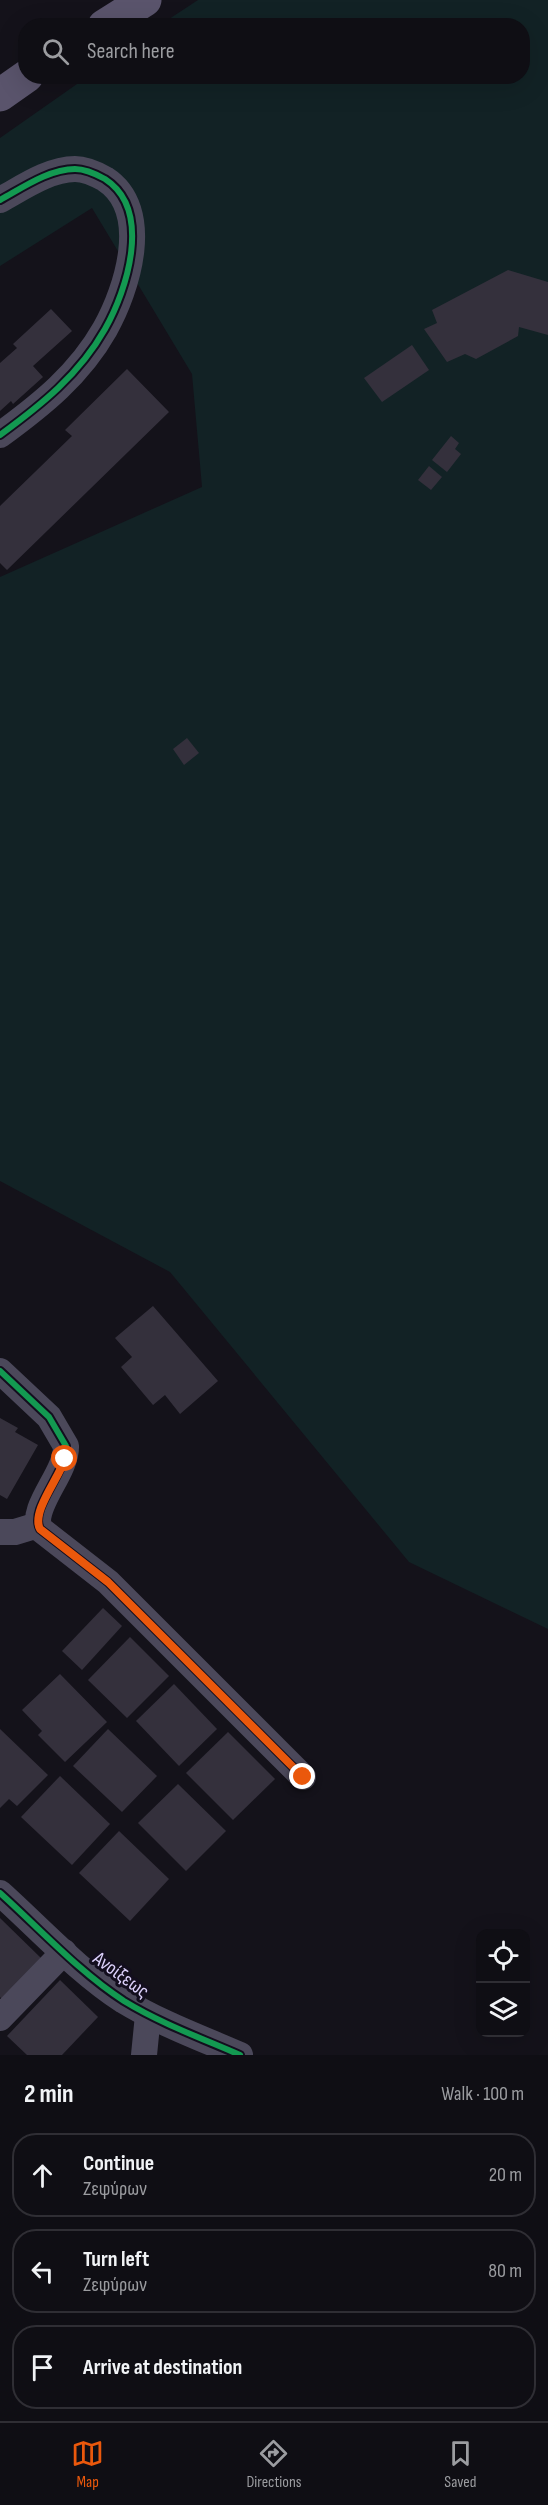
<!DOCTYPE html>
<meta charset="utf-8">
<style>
:root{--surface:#0f0e14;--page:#18171d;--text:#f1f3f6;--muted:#9b9ca0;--line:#2f2e34;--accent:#ea580c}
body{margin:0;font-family:"Sofia Sans Condensed",sans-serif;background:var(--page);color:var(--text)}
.controls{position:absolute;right:18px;bottom:18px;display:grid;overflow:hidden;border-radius:12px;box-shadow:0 6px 24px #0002}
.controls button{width:54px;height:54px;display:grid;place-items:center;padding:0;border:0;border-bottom:2px solid var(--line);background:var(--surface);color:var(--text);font:30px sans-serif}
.stop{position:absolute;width:18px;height:18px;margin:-14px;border:4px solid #ea580c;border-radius:50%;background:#fff}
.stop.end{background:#ea580c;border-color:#fff;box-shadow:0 2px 6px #0008}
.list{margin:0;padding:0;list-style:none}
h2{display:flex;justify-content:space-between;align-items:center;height:78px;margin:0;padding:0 24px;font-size:26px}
h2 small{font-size:20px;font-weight:400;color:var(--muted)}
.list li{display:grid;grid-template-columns:39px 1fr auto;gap:18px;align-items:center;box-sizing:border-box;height:84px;margin:0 12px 12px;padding:0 12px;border:2px solid var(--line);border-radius:24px}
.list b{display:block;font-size:22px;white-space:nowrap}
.list p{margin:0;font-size:20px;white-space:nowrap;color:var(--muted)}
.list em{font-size:20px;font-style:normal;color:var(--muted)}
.icon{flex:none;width:33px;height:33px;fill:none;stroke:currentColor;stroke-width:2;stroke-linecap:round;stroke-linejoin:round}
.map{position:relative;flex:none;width:548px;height:2055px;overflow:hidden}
.search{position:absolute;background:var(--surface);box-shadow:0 6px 24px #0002;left:18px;right:18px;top:18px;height:66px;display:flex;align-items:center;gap:15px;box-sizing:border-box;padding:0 21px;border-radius:24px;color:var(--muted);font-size:22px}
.sheet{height:366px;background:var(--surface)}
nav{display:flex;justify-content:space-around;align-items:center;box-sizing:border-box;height:84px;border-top:2px solid var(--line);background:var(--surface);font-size:16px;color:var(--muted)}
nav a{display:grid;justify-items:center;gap:3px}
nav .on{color:var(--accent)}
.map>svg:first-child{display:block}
.green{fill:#122225}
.building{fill:#34303c}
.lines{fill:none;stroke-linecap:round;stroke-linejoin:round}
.street{stroke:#4b485a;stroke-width:26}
.secondary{stroke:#5a546c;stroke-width:33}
.cycleway-casing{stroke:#130e1e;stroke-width:10}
.cycleway{stroke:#139951;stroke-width:6}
.route{stroke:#ea580c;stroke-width:8}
.labels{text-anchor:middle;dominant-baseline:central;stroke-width:6;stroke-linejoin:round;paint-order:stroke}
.street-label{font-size:20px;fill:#dbd0fa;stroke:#130e1e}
</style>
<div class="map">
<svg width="548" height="2055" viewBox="0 0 548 2055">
<rect width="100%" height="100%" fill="#14121a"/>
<path class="green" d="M198,0h350v1629l-139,-67 -239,-290 -170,-91v-604l202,-90 -10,-113 -100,-166 -92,58v-128l87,-61 435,-1v-50l-362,-1z"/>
<g class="building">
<path d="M508,270l40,12v53l-29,-8 -1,9 -42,23 -11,-5 -18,8 -23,-33 13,-6 -5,-13z"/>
<path d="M51,309l21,22 -39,35 10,11 -30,27 -2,-3 -11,10v-48l17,-15 -4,-4z"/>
<path d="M412,345l17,25 -47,32 -18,-24z"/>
<path d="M127,369l42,43 -162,158 -7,-7v-57l72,-70 -7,-6z"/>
<path d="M451,436l8,7 -4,6 6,5 -14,18 -15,-12z"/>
<path d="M429,466l13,11 -11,13 -13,-10z"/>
<path d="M187,738l12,15 -15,12 -11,-16z"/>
<path d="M153,1306l65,75 -38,33 -15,-19 -12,10 -32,-38 11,-10 -17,-19z"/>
<path d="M0,1418l18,10 -3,4 23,13 -31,54 -7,-4z"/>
<path d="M103,1608l19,18 -40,44 -20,-19z"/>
<path d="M130,1637l39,39 -42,42 -39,-38z"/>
<path d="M60,1674l47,48 -42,40 -27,-27 4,-4 -20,-21z"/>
<path d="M174,1684l43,45 -38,37 -43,-45z"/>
<path d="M0,1729l48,46 -31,31 -8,-7 -9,9z"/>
<path d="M108,1729l49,47 -35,36 -49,-46z"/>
<path d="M228,1732l47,47 -42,41 -47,-47z"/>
<path d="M60,1776l50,48 -38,41 -51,-48z"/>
<path d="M178,1784l48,47 -40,40 -48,-48z"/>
<path d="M119,1831l50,48 -39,42 -51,-48z"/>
<path d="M0,1918l44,43 -40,40 -4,-4z"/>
<path d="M60,1980l38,37 -36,38h-35l-20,-19z"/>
</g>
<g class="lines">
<g class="street">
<path d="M0,200c22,-12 49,-31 75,-31 11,0 21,5 30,10 48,31 22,111 0,150 -26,46 -64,76 -105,106"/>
<path d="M0,1371l49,46 17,29c1,27 -37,62 -26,83l68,53 195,195"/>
<path d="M0,1532h15l23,-7"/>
<path d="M0,1893c40,36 79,79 124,108 36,22 77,37 116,54"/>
<path d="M0,2018l64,-66"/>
<path d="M144,2055l4,-40"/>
</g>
<g class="secondary">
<path d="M104,26l41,-26"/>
<path d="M0,95l27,-19"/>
</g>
<g class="cycleway-casing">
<g id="cycleway">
<path d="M0,200c22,-12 49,-31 75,-31 11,0 21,5 30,10 48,31 22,111 0,150 -26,46 -64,76 -105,106"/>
<path d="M0,1371l49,46 17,29c1,27 -37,62 -26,83l68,53 195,195"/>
<path d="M0,1893c40,36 79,79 124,108 36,22 77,37 116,54"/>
</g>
</g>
<use href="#cycleway" class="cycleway"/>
</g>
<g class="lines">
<path class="route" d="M65,1459c-6,19 -34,53 -25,70l68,53 195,195"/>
</g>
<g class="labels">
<g class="street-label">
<text transform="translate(121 1975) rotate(36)">Ανοίξεως</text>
</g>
</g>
</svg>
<div class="controls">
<button><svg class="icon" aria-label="locate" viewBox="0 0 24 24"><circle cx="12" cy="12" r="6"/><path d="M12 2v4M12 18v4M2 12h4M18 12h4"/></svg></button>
<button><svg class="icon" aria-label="layers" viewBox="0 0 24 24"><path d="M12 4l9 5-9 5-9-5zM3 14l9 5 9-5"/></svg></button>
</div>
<div class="stop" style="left:65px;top:1459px"></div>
<div class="stop end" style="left:303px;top:1777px"></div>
<div class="search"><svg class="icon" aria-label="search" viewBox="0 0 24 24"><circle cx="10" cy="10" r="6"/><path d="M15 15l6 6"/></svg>Search here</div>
</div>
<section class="sheet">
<h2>2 min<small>Walk · 100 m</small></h2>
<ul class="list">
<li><svg class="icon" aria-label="ahead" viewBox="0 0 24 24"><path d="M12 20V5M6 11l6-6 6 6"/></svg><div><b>Continue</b><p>Ζεφύρων</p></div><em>20 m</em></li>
<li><svg class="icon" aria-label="left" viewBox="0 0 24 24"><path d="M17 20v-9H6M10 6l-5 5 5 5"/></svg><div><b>Turn left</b><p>Ζεφύρων</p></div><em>80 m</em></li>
<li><svg class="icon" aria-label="arrive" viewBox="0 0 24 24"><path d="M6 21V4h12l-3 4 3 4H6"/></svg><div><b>Arrive at destination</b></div></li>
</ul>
</section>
<nav>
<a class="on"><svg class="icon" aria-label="map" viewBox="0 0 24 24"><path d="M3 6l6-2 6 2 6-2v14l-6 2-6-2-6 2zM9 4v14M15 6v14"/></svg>Map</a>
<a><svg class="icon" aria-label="directions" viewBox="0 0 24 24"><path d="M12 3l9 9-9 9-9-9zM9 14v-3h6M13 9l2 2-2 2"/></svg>Directions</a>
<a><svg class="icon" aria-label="saved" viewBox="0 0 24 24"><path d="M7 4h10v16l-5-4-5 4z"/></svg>Saved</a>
</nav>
